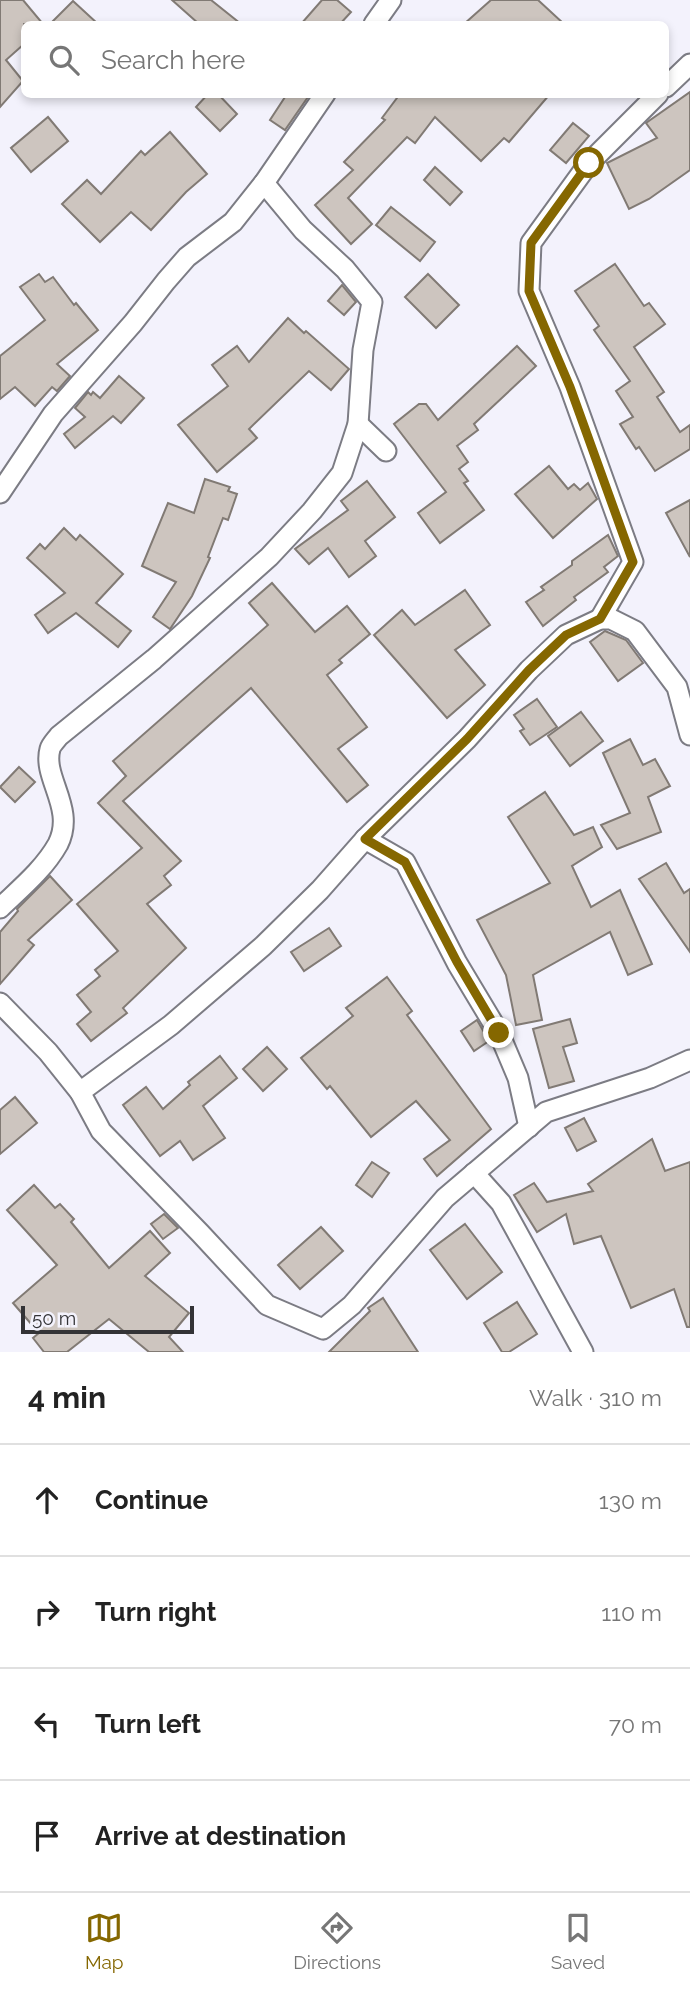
<!DOCTYPE html>
<meta charset="utf-8">
<style>
:root{--surface:#fff;--page:#f6f6f6;--text:#222;--muted:#767676;--line:#e0e0e0;--accent:#856700}
body{margin:0;font-family:Raleway,sans-serif;background:var(--page);color:var(--text)}
.scale{position:absolute;left:21px;bottom:18px;width:173px;box-sizing:border-box;padding-left:7px;border:4px solid #333336;border-top:0;font-size:19px;line-height:24px;white-space:nowrap;color:#333336;-webkit-text-stroke:5px #f3f2fc;paint-order:stroke}
.stop{position:absolute;width:21px;height:21px;margin:-16px;border:5px solid #856700;border-radius:50%;background:#fff}
.stop.end{background:#856700;border-color:#fff;box-shadow:0 2px 7px #0008}
.list{margin:0;padding:0;list-style:none}
h2{display:flex;justify-content:space-between;align-items:center;height:91px;margin:0;padding:0 28px;font-size:30px}
h2 small{font-size:23px;font-weight:400;color:var(--muted)}
.list li{display:grid;grid-template-columns:46px 1fr auto;gap:21px;align-items:center;box-sizing:border-box;height:112px;padding:0 28px;border-top:2px solid var(--line)}
.list b{display:block;font-size:26px;white-space:nowrap}
.list em{font-size:23px;font-style:normal;color:var(--muted)}
.icon{flex:none;width:38px;height:38px;fill:none;stroke:currentColor;stroke-width:2;stroke-linecap:round;stroke-linejoin:round}
.map{position:relative;flex:none;width:690px;height:1352px;overflow:hidden}
.search{position:absolute;background:var(--surface);box-shadow:0 4px 10px #0003;left:21px;right:21px;top:21px;height:77px;display:flex;align-items:center;gap:18px;box-sizing:border-box;padding:0 24px;border-radius:10px;color:var(--muted);font-size:26px}
.sheet{height:539px;background:var(--surface)}
nav{display:flex;justify-content:space-around;align-items:center;box-sizing:border-box;height:98px;border-top:2px solid var(--line);background:var(--surface);font-size:19px;color:var(--muted)}
nav a{display:grid;justify-items:center;gap:4px}
nav .on{color:var(--accent)}
.map>svg:first-child{display:block}
.building{fill:#cdc5bf;stroke:#817a74;stroke-width:2}
.lines{fill:none;stroke-linecap:round;stroke-linejoin:round}
.street-casing{stroke:#7c7c84;stroke-width:23}
.street{stroke:#fff;stroke-width:19}
.route{stroke:#856700;stroke-width:9}
</style>
<div class="map">
<svg width="690" height="1352" viewBox="0 0 690 1352">
<rect width="100%" height="100%" fill="#f3f2fc"/>
<g class="building">
<path d="M0,0h23l20,24h-19v20l-18,16 17,21 -23,26z"/>
<path d="M172,0h39l30,24h-42z"/>
<path d="M322,0h15l14,12 -11,12h-39z"/>
<path d="M491,0h47l26,24h-100z"/>
<path d="M73,1l25,23h-48z"/>
<path d="M690,92v78l-41,29 -20,10 -22,-46 50,-25 -11,-15z"/>
<path d="M208,94h10l19,20 -17,17 -24,-24z"/>
<path d="M287,94h23l-25,36 -15,-10z"/>
<path d="M400,94h150l-41,48 -5,-4 -23,23 -46,-44 -20,26 -8,-6 -59,61 24,26 -21,20 -36,-39 38,-35 -9,-8 41,-42 -3,-2z"/>
<path d="M48,117l20,24 -37,31 -20,-24z"/>
<path d="M573,123l16,13 -23,27 -16,-13z"/>
<path d="M170,132l37,42 -21,18 -35,38 -20,-18 -31,30 -38,-38 25,-24 14,14 40,-43 4,4z"/>
<path d="M435,167l27,25 -12,13 -26,-25z"/>
<path d="M391,207l44,35 -15,19 -44,-36z"/>
<path d="M615,264l29,42 5,-3 16,21 -31,23 30,45 -7,5 23,35 10,-7v24l-35,22 -16,-24 -3,2 -16,-25 13,-7 -17,-26 14,-10 -36,-51 5,-4 -24,-35z"/>
<path d="M39,274l6,8 8,-5 21,28 2,-2 22,27 -41,34 13,12 -13,15 -5,-4 -17,19 -20,-19 -15,12v-43l45,-36 -25,-33z"/>
<path d="M428,274l31,31 -23,23 -31,-31z"/>
<path d="M342,285l14,17 -12,13 -16,-14z"/>
<path d="M288,318l16,15 2,-2 43,38 -18,21 -22,-19 -60,58 8,9 -40,34 -39,-47 50,-39 -16,-21 25,-19 12,16z"/>
<path d="M517,346l19,20 -62,58 4,6 -21,16 11,16 -9,7 9,12 -4,2 20,27 -44,33 -22,-30 28,-21 -52,-68 25,-20h7l12,16z"/>
<path d="M119,376l25,22 -23,25 -8,-7 -38,32 -11,-14 21,-17 -10,-9 13,-16 3,3 2,-3 7,6z"/>
<path d="M549,466l19,23 6,-5 6,6 8,-7 9,16 -44,39 -38,-44z"/>
<path d="M205,479l25,8 -2,4 9,3 -9,26 -5,-2 -15,39 2,1 -18,38 -22,33 -17,-12 23,-35 -34,-16 26,-63 26,10z"/>
<path d="M367,481l28,36 -30,24 11,15 -27,21 -21,-29 -19,16 -14,-15 53,-39 -7,-9z"/>
<path d="M690,500v57l-24,-44z"/>
<path d="M64,528l12,12 4,-5 43,39 -27,29 35,28 -13,16 -42,-34 -28,20 -13,-18 30,-22 -38,-35 13,-14 5,5z"/>
<path d="M608,535l10,21 -14,11 4,5 -34,25 2,3 -33,26 -17,-24 18,-12 -3,-3 31,-22v-4z"/>
<path d="M272,583l43,49 32,-26 23,28 -31,26 3,3 -15,12 40,52 -29,22 30,36 -21,17 -96,-114 -128,113 58,60 -17,15 7,9 -24,19 39,44 -63,60 4,5 -36,28 -14,-17 14,-12 -14,-17 23,-19 -5,-6 23,-19 -41,-47 65,-56 -44,-45 28,-27 -13,-15 155,-136 -19,-22z"/>
<path d="M465,590l25,35 -35,25 30,35 -38,33 -73,-83 28,-25 13,15z"/>
<path d="M605,631l21,9 17,23 -25,18 -28,-39z"/>
<path d="M537,699l20,28 -27,18 -10,-14 4,-2 -10,-14z"/>
<path d="M581,712l22,29 -33,25 -22,-30z"/>
<path d="M630,739l13,26 12,-6 15,27 -22,11 13,35 -44,17 -16,-24 29,-12 -27,-60z"/>
<path d="M19,767l16,15 -20,20 -15,-15z"/>
<path d="M545,792l29,43 19,-8 9,20 -30,19 19,41 29,-17 32,74 -24,11 -18,-43 -77,43 9,45 -26,5 -10,-50 -29,-55 73,-37 -42,-66z"/>
<path d="M666,863l18,30 6,-4v63l-51,-73z"/>
<path d="M50,876l22,24 -44,40 6,5 -34,39v-52l18,-21 -1,-2z"/>
<path d="M329,928l12,18 -37,25 -13,-19z"/>
<path d="M387,977l25,34 -5,4 84,114 -54,47 -13,-17 26,-19 -34,-39 -45,36 -41,-51 -3,3 -26,-31 52,-42 -7,-8z"/>
<path d="M570,1019l7,24 -14,4 11,34 -25,7 -16,-59z"/>
<path d="M477,1020l12,21 -15,10 -13,-20z"/>
<path d="M267,1047l20,22 -24,22 -20,-22z"/>
<path d="M220,1056l17,22 -34,28 22,32 -32,22 -13,-19 -20,15 -37,-51 23,-18 17,22 27,-24 -2,-3z"/>
<path d="M15,1097l22,26 -37,31v-44z"/>
<path d="M584,1118l12,23 -19,10 -12,-23z"/>
<path d="M652,1139l13,32 25,-9v165h-3l-13,-38 -43,19 -30,-72 -27,8 -8,-30 -29,18 -23,-37 20,-12 13,19 46,-11 -5,-7z"/>
<path d="M372,1162l17,11 -17,24 -16,-12z"/>
<path d="M34,1185l21,23 5,-4 14,15 -3,3 38,46 41,-37 20,22 -25,23 44,37 -20,24 14,15h-34l-40,-33 -42,33h-23l-11,-14 6,-5 -26,-30 44,-38 -50,-55z"/>
<path d="M164,1214l14,14 -15,11 -12,-15z"/>
<path d="M465,1224l37,48 -35,27 -37,-49z"/>
<path d="M321,1227l22,24 -43,38 -22,-24z"/>
<path d="M383,1298l35,54h-89l41,-41 -2,-3z"/>
<path d="M517,1302l20,32 -28,18h-7l-18,-29z"/>
</g>
<g class="lines">
<g class="street-casing">
<g id="street">
<path d="M374,24l17,-24"/>
<path d="M666,87l24,-23"/>
<path d="M358,424l28,27"/>
<path d="M0,493l53,-79 80,-91 33,-42 21,-24 46,-35 31,-39 61,-89"/>
<path d="M600,619l33,-57 -63,-175 -41,-96 2,-48 58,-80 69,-69"/>
<path d="M365,839l40,23 52,101 42,70 19,45 11,49"/>
<path d="M0,908c21,-20 44,-39 58,-64 18,-36 -16,-66 -8,-95 1,-4 6,-9 9,-13l95,-77 115,-102 43,-46 30,-38 16,-49 5,-74 9,-48 -27,-33 -42,-39 -39,-47"/>
<path d="M0,1003l48,49 32,40 21,39 99,102 67,72 56,24 29,-24 93,-107 101,-86 104,-34 40,-18"/>
<path d="M80,1092l91,-67 92,-79 57,-56 45,-51 102,-100 62,-69 37,-35 34,-16h11l24,12 42,56 13,48"/>
<path d="M474,1173l27,30 82,149"/>
</g>
</g>
<use href="#street" class="street"/>
</g>
<g class="lines">
<path class="route" d="M499,1033l-42,-71 -52,-100 -40,-23 102,-100 62,-69 37,-35 34,-16 33,-57 -63,-175 -41,-96 2,-48 58,-80"/>
</g>
</svg>
<div class="scale">50 m</div>
<div class="stop" style="left:589px;top:163px"></div>
<div class="stop end" style="left:499px;top:1033px"></div>
<div class="search"><svg class="icon" aria-label="search" viewBox="0 0 24 24"><circle cx="10" cy="10" r="6"/><path d="M15 15l6 6"/></svg>Search here</div>
</div>
<section class="sheet">
<h2>4 min<small>Walk · 310 m</small></h2>
<ul class="list">
<li><svg class="icon" aria-label="ahead" viewBox="0 0 24 24"><path d="M12 20V5M6 11l6-6 6 6"/></svg><div><b>Continue</b></div><em>130 m</em></li>
<li><svg class="icon" aria-label="right" viewBox="0 0 24 24"><path d="M7 20v-9h11M14 6l5 5-5 5"/></svg><div><b>Turn right</b></div><em>110 m</em></li>
<li><svg class="icon" aria-label="left" viewBox="0 0 24 24"><path d="M17 20v-9H6M10 6l-5 5 5 5"/></svg><div><b>Turn left</b></div><em>70 m</em></li>
<li><svg class="icon" aria-label="arrive" viewBox="0 0 24 24"><path d="M6 21V4h12l-3 4 3 4H6"/></svg><div><b>Arrive at destination</b></div></li>
</ul>
</section>
<nav>
<a class="on"><svg class="icon" aria-label="map" viewBox="0 0 24 24"><path d="M3 6l6-2 6 2 6-2v14l-6 2-6-2-6 2zM9 4v14M15 6v14"/></svg>Map</a>
<a><svg class="icon" aria-label="directions" viewBox="0 0 24 24"><path d="M12 3l9 9-9 9-9-9zM9 14v-3h6M13 9l2 2-2 2"/></svg>Directions</a>
<a><svg class="icon" aria-label="saved" viewBox="0 0 24 24"><path d="M7 4h10v16l-5-4-5 4z"/></svg>Saved</a>
</nav>
